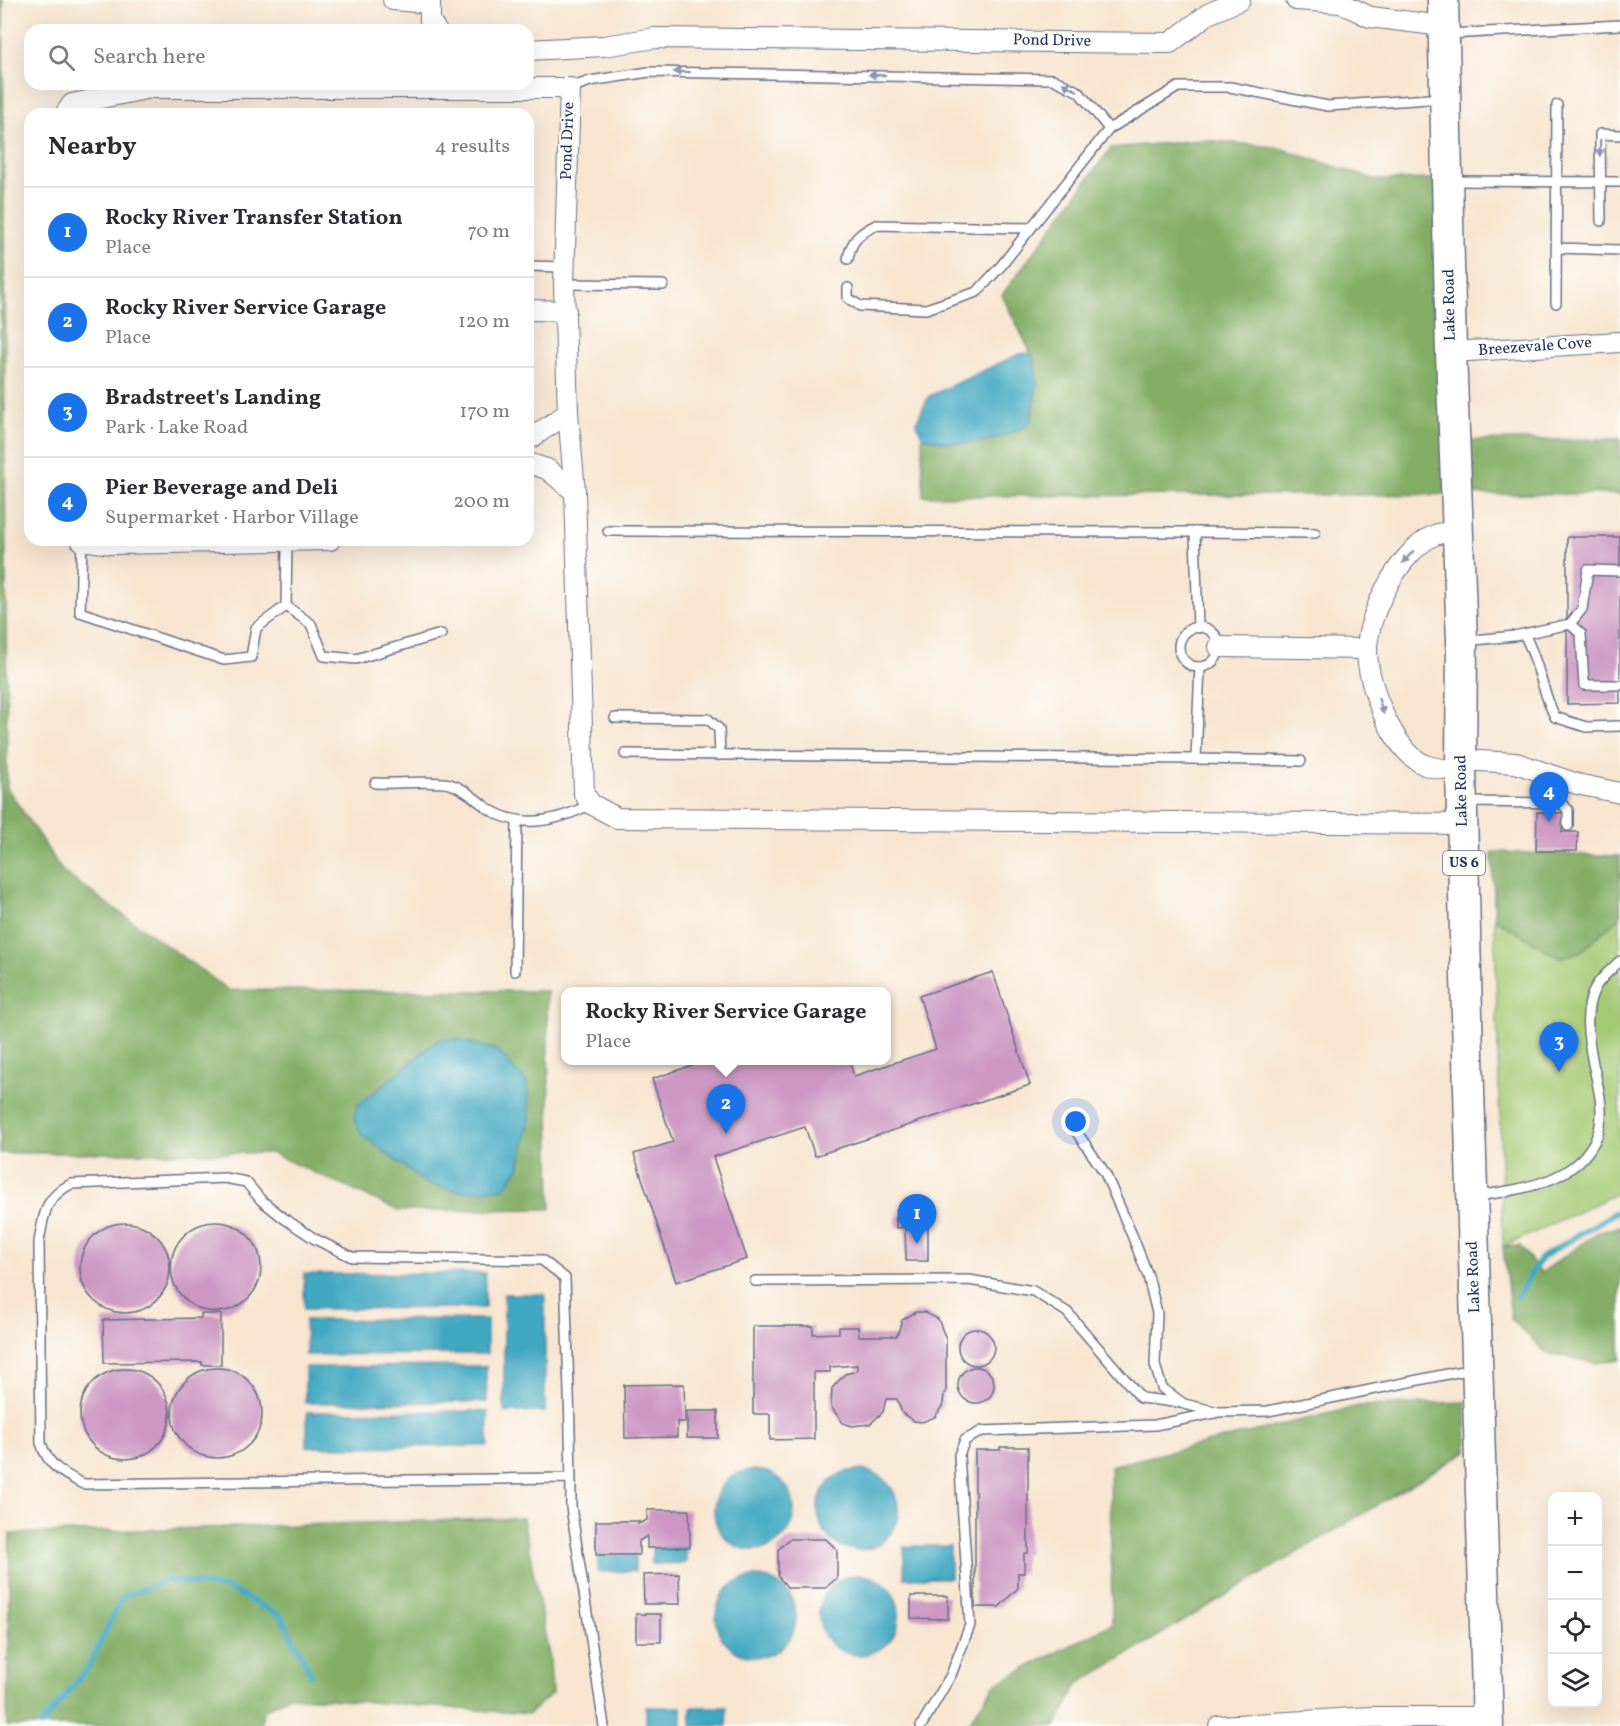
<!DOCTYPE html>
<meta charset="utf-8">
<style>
:root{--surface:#fff;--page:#f7f7f7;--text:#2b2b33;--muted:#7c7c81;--line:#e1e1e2;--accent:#1a73e8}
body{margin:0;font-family:Vollkorn,serif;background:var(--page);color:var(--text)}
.controls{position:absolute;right:18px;bottom:18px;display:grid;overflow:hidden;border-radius:12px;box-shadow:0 6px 24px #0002}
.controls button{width:54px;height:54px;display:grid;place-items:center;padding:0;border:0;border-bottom:2px solid var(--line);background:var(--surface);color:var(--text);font:30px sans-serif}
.you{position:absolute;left:1076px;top:1122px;width:21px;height:21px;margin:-15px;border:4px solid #fff;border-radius:50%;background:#1a73e8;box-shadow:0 0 0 9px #1a73e833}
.badge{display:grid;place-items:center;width:39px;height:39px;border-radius:50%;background:var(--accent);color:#fff;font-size:20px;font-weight:700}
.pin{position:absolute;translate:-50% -50px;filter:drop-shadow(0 2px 3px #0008)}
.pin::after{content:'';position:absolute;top:32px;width:21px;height:18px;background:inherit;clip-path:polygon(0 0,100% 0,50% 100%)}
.popup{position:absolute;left:561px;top:987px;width:330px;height:78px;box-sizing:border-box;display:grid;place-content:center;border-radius:12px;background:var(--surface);filter:drop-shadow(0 2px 4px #0005);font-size:20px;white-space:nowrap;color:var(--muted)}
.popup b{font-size:22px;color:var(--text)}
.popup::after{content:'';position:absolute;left:50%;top:100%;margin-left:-12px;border:12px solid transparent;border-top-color:var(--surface)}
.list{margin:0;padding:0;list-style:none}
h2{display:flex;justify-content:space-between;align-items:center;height:78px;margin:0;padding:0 24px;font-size:26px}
h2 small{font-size:20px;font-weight:400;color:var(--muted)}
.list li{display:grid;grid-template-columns:39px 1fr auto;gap:18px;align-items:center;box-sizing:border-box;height:90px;padding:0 24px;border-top:2px solid var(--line)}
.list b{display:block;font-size:22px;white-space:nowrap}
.list p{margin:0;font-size:20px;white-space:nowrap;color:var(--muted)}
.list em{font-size:20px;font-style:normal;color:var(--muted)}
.icon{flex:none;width:33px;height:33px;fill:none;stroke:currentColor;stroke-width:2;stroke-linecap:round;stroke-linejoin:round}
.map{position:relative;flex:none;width:1620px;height:1726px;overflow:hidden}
.search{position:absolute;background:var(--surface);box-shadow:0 6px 24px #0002;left:24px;top:24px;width:510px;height:66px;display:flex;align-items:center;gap:15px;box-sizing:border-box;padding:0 21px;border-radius:18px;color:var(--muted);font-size:22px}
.panel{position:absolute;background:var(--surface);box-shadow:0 6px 24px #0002;left:24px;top:108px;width:510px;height:438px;border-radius:18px}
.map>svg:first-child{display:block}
.green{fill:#a4c973;stroke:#607c68;stroke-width:1.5}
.forest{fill:#83ad65;stroke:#4f6e62;stroke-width:1.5;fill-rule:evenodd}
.water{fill:#41a8c1;stroke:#2e6c90;stroke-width:1.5}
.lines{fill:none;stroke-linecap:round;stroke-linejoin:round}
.stream{stroke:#41a8c1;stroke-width:6}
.building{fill:#cc98c3}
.lane-casing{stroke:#686f86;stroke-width:12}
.street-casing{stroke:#686f86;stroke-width:22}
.primary-casing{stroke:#686f86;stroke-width:33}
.lane{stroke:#fff;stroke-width:9}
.street{stroke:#fff;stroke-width:20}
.primary{stroke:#fff;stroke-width:30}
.oneway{fill:#8d97ae}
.labels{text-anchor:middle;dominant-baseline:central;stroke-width:4.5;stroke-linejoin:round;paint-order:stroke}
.shield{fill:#fdfcf7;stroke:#5f6c8c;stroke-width:1.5}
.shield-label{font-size:15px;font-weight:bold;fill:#1b2f5e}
.street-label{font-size:16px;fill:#1b2f5e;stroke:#fdfcf7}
</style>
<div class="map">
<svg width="1620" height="1726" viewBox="0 0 1620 1726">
<rect width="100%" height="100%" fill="#fdfcf7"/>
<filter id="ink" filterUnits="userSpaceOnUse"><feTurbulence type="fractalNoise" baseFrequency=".0167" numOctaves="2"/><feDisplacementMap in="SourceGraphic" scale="12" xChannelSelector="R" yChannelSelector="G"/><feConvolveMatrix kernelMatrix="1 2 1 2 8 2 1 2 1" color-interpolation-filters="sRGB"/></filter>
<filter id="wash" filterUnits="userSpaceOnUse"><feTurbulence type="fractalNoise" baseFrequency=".008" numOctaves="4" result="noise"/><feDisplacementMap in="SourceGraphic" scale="24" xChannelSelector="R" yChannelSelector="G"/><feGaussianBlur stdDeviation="1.35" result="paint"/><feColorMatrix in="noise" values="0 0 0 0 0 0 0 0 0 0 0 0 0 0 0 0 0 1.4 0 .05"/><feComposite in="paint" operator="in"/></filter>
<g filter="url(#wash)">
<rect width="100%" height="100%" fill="#f7e5d0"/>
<path class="green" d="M1493,853l127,3v336l-117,55z"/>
<g class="forest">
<path d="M0,0h3l4,788 56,84 166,118 318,1 4,218 -152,2 -128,-58h-271zM527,1083l3,35 -11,50 -132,-15 -26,-19z"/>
<path d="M1202,140l74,7 100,33 62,-1 6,262 176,-2v55l-697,2 -1,-60 26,8 88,-81 -34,-68 109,-147z"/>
<path d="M1492,852l128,4v61l-40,35 -20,6 -65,-39z"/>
<path d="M1620,1226v134l-25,3 -48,-10 -36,-33 -8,-73 17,-1 21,27 56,-40z"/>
<path d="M1466,1402l1,49 -389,233 -22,42h-90l29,-42 117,-60 -2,-158 250,-60z"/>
<path d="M523,1518l27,142 2,33 -23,21 -241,-18 -25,15 -2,15h-254l3,-192z"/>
</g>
<g class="water">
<path d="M1031,353c10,21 4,49 -1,71 -38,20 -67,25 -108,12l-6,-14 13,-26 90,-42z"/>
<path d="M457,1039l40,11 30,33 3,35 -11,50 -14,20 -42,4 -36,-8 -66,-50 -7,-16 3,-12 81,-66z"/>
<path d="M485,1273v35l-181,1v-35z"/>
<rect x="504" y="1294" width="41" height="118"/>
<path d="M487,1319v35l-181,1 -1,-35z"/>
<path d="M486,1366l1,36 -182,1v-36z"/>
<path d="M488,1411v35l-181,1v-35z"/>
<circle cx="754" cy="1510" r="40"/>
<circle cx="858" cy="1510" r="40"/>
<rect x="904" y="1546" width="46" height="32"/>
<path d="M686,1547v16l-34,1v-16z"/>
<path d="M598,1555h37v16l-37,1z"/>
<circle cx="859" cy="1615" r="40"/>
<circle cx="756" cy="1617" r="40"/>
<rect x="646" y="1707" width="36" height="19"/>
<rect x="691" y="1707" width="36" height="19"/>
</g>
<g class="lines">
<g class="stream">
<path d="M1517,1297l24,-39 73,-45 6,-1"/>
<path d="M41,1725l47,-57 34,-71 46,-17 59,8 54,28 30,58"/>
</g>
</g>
<g id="blocks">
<g class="building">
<path d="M1567,537h53v166l-53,1z"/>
<path d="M1537,812l26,1 -1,19h16l-1,19h-41z"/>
<path d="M993,972l37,113 -215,71 -10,-29 -92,30 34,102 -71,23 -42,-128 39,-12 -21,-63 56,-19h141l5,16 82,-27 -17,-53z"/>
<path d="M896,1216h17v11h15v34h-22l-1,-34 -9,1z"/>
<circle cx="216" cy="1267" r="45"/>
<circle cx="125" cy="1268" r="45"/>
<path d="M916,1312h8l14,7 8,20v54h-2l-1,12 -8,12 -13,5 -8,-1 -12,-8 -5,-14h-11l-3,13 -13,12 -18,2 -9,-3 -12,-16 1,-19 13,-14 12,-3v-6l-27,2v5h-16v67l-44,1v-26h-17v-88h60v8l26,-1v-6h19l1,9h38l5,-16z"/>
<path d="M201,1314h20v51h-19v-3l-98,1 -1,-43 98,-2z"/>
<circle cx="976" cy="1347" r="18"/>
<circle cx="976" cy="1385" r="18"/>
<circle cx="217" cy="1413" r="45"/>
<circle cx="125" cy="1414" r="45"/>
<path d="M684,1384l1,38h-8v15l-52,1 -1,-53z"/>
<rect x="687" y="1411" width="31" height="27"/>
<path d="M1000,1447h28v106h-4v20h-6v15l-19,19h-24v-157h25z"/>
<path d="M647,1510h42l1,37 -43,1v-12l-8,5v14h-43v-34h43l-1,3 9,-4z"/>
<path d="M789,1539h37l11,11v28l-12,10h-37l-10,-12v-26z"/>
<path d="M679,1574l1,30h-36l-1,-29z"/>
<path d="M911,1596h37v23l-37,-1z"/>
<rect x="636" y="1614" width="25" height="28"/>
</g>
</g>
</g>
<g filter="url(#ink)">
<use href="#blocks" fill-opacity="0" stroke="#686f86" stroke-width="1.5"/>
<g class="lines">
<g class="lane-casing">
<g id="lane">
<path d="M1448,34l172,-9"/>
<path d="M570,88l20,-7 59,-9 404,7 26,13 30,37"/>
<path d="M1451,181l169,1"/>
<path d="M1601,221l-1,-87 20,1"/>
<path d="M1557,248l63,2"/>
<path d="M848,259c3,-18 11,-26 28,-34l155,3"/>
<path d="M528,266l36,1"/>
<path d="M564,284l99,1"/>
<path d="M848,288v10l12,8 66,3 51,-17 24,-26 108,-137 69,-42h52l98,19 115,-8"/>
<path d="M1556,303l1,-198"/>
<path d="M608,531l587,1 3,96"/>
<path d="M1195,532l120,1"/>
<path d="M82,540l-2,72 144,48 27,-3 5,-29 30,-22"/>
<path d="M287,541l-1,65 25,18 13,32 32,3 85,-25"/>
<path d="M1570,624l11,10 3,51h36"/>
<circle cx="1199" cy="647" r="20"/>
<path d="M1524,634c15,27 17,55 31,83l31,10 34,-1"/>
<path d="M1465,641l49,-5 56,-12 12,-15 6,-39 32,1"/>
<path d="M615,718l93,1 11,10 1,26"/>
<path d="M625,754l571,5 4,-92"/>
<path d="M1196,759l105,2"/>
<path d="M375,783c20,1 57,-3 75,1 14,4 25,15 36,23 33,24 72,14 105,-3"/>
<path d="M1464,802l97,1 7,7v16"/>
<path d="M515,971l2,-151"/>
<path d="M1069,1121l36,52 27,62 16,41 9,37 -2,52 7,23 22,16 34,8 50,-1 204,-42"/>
<path d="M1477,1196c44,-7 100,-13 120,-60 9,-22 1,-51 -4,-72 -5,-26 -10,-52 2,-76 5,-10 17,-19 25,-27"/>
<path d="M755,1281l214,-1 64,11 34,21 74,86 41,5"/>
<path d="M571,1478l-488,6c-21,-11 -35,-18 -42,-41l-2,-201c5,-28 5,-44 32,-58l154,-6 21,4 15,18 24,19 30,20 37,18 190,3 23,18c3,76 6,153 6,229l33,219"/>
<path d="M921,1726l30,-51 19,-50 -11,-170 6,-15 17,-9 173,-6 60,-12"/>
</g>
</g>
<g class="street-casing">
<g id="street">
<path d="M393,0l37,3"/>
<path d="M430,0v21l6,9"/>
<path d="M1296,0l45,3 29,14 73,9"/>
<path d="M528,50l76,-4 51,-8 515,5 38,-29 32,-14"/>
<path d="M65,114l7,-10 79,-16h419l-6,196 4,129 -40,27"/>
<path d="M528,310l38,1"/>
<path d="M1451,352l169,-10"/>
<path d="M568,413l7,79"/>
<path d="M528,463l19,6 28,23 9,302 7,10 26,14 846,6"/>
<path d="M1458,532c-7,1 -16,0 -23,3 -34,14 -68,79 -68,115 0,34 25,100 58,115 11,4 25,5 36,6"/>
<path d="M81,540l31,4 218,-4"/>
<path d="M1219,647l148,2"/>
<path d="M1461,760l55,3 61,21 43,9"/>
<path d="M1219,1726l152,-9h117"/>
</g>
</g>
<g class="primary-casing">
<path id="primary" d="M1443,0l8,352 11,289 -1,130 7,285 20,670"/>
</g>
<use href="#lane" class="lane"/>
<use href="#street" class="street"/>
<use href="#primary" class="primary"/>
</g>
<defs><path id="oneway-solid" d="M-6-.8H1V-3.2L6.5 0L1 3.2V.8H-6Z" transform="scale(1.5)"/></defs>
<g class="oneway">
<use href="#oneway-solid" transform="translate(682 72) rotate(-179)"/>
<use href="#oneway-solid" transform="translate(877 75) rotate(-179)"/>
<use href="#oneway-solid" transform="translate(1070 87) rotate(-153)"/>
<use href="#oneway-solid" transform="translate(1600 148) rotate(91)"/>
<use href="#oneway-solid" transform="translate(1408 557) rotate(132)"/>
<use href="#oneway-solid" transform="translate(1381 706) rotate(71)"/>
</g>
</g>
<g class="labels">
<rect class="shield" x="1443" y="851" width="42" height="24" rx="4.5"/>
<g class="shield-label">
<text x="1464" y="863">US 6</text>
</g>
<g class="street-label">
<text transform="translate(1052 41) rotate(1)">Pond Drive</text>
<text transform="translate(568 141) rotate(-88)">Pond Drive</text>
<text transform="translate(1450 305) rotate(-91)">Lake Road</text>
<text transform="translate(1535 347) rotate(-4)">Breezevale Cove</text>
<text transform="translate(1462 791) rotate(-91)">Lake Road</text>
<text transform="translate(1474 1277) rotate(-92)">Lake Road</text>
</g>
</g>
</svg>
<div class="controls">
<button>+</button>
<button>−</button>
<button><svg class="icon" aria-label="locate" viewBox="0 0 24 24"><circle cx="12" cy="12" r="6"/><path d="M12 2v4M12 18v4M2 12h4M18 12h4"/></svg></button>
<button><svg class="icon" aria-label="layers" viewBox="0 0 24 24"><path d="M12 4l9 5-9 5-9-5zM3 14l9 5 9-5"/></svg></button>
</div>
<div class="you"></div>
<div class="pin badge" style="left:917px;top:1244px">1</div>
<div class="pin badge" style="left:726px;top:1134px">2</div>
<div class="popup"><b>Rocky River Service Garage</b>Place</div>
<div class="pin badge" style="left:1559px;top:1072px">3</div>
<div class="pin badge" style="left:1549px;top:822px">4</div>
<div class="search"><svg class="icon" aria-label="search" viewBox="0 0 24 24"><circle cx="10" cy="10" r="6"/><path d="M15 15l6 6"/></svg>Search here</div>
<section class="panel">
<h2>Nearby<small>4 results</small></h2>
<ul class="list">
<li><span class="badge">1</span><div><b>Rocky River Transfer Station</b><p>Place</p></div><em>70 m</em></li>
<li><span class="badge">2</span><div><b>Rocky River Service Garage</b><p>Place</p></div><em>120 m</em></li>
<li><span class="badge">3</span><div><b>Bradstreet's Landing</b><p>Park · Lake Road</p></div><em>170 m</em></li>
<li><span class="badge">4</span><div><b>Pier Beverage and Deli</b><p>Supermarket · Harbor Village</p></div><em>200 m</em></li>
</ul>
</section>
</div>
